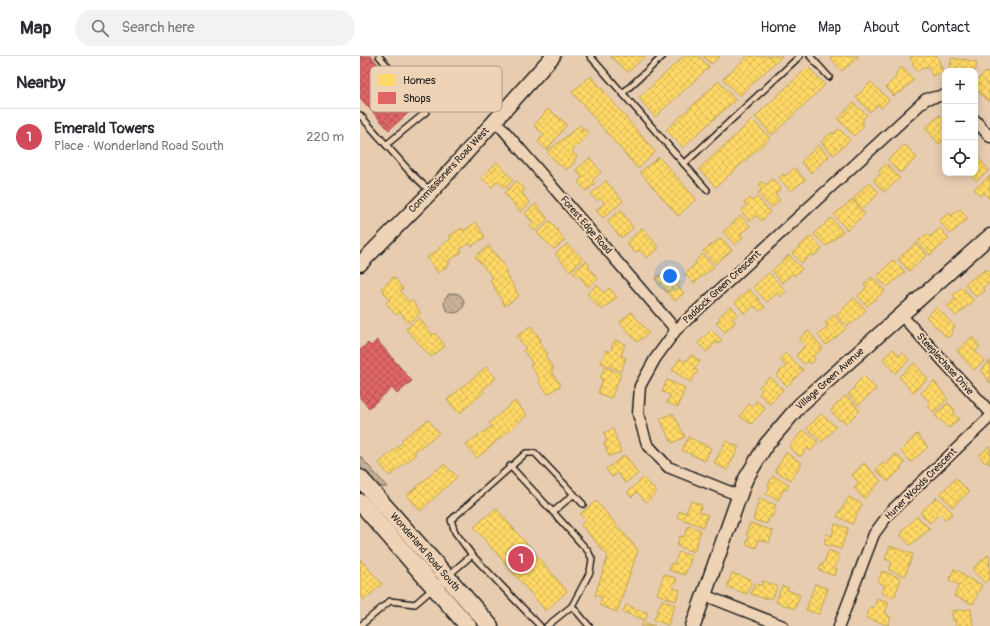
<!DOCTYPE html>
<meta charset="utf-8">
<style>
:root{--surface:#fff;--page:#f2f2f3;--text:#2b2b33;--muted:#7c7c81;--line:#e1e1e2;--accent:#d1495b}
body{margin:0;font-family:Pangolin,sans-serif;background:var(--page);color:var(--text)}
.controls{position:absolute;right:12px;top:12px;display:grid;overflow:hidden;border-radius:8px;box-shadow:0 2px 10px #0003}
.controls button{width:36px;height:36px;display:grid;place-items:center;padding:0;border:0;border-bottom:1px solid var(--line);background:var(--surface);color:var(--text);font:20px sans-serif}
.you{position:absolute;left:310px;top:220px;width:14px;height:14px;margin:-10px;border:3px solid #fff;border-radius:50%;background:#1a73e8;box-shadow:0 0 0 6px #1a73e833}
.badge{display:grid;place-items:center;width:26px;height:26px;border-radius:50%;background:var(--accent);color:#fff;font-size:13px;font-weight:700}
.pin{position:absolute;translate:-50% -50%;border:2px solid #fff;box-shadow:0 1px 4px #0006}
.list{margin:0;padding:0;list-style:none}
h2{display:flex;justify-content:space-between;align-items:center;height:52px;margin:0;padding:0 16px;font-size:17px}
h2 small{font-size:13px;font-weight:400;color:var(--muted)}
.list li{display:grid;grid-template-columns:26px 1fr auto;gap:12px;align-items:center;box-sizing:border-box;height:56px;padding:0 16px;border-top:1px solid var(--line)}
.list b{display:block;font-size:15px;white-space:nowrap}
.list p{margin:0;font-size:13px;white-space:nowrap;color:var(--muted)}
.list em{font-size:13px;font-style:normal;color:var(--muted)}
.icon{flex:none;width:22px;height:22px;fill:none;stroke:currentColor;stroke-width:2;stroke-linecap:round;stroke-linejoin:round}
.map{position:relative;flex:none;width:630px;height:570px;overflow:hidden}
header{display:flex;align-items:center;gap:24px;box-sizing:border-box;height:56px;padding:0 20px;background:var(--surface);border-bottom:1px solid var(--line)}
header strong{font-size:19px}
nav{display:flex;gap:22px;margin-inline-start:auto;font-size:14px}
.search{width:280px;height:36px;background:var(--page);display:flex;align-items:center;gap:10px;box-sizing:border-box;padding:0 14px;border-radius:22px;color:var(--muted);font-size:15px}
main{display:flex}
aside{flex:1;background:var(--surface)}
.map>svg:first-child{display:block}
.grass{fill:url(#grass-dots);stroke:#70665a}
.homes{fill:url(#homes-cross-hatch);stroke:#bba050}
.shops{fill:url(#shops-cross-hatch);stroke:#a55050}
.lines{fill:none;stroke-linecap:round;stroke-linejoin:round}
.lane-casing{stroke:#1c1c1c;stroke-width:8}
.street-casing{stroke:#1c1c1c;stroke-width:13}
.secondary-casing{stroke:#1c1c1c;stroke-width:17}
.primary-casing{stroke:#1c1c1c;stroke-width:19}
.lane{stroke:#efd3b6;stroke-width:5}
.street{stroke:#efd3b6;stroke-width:10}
.secondary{stroke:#efd3b6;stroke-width:14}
.primary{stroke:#efd3b6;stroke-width:16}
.labels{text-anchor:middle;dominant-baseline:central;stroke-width:4;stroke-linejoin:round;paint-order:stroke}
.street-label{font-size:10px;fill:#1c1c1c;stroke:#efd3b6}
.key{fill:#efd3b6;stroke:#b09c88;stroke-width:1}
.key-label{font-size:11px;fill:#1c1c1c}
</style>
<header>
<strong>Map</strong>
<div class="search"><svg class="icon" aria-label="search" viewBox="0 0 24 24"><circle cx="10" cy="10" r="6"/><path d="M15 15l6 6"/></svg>Search here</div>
<nav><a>Home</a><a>Map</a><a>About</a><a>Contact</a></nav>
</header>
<main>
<aside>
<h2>Nearby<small></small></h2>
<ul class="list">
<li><span class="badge">1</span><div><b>Emerald Towers</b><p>Place · Wonderland Road South</p></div><em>220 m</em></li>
</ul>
</aside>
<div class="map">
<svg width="630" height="570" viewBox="0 0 630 570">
<defs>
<pattern id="grass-dots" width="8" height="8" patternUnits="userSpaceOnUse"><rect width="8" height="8" fill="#c5af97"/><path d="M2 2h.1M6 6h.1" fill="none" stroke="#a99682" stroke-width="1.8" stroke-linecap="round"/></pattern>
<pattern id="homes-cross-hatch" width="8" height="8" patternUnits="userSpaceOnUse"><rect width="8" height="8" fill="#ffd966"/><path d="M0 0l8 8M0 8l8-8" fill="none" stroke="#daba58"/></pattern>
<pattern id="shops-cross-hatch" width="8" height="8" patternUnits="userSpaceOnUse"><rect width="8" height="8" fill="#e06666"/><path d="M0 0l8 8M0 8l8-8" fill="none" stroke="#b55353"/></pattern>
</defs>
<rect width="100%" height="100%" fill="#e7ccb0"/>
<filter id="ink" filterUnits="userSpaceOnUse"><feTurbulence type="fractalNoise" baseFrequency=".025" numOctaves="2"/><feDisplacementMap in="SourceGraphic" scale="8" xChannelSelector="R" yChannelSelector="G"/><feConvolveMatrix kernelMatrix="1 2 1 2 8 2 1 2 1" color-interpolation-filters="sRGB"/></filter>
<g filter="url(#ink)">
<g class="grass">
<circle cx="94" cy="247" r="10"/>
<path d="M0,400l27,31c-12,2 -20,-13 -27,-21z"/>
</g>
<g class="homes">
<path d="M250,0h35l-17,16z"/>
<path d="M324,0h15l10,11 -54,50 -16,-19z"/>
<path d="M343,0h17l-9,8z"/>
<path d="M388,0h34l-43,40 -16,-17z"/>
<path d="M469,0h30l-17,15z"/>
<path d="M550,0h27l6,16 -11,4 -4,-10 -12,5z"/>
<path d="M592,2l10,2 1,-1 14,3 -2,10 -26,-1z"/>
<path d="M448,11l17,18 -53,50 -17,-18z"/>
<path d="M542,11l12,13 -15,14 -1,-2 -4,4 -8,-9 11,-11 -2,-2z"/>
<path d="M626,16l4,4 -1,26 -14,-14v-6z"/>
<path d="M231,20l64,76 -17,17 -66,-77z"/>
<path d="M359,25l16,19 -52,47 -17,-17z"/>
<path d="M511,26l18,18 -8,8 -3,-4 -8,8 -14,-15z"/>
<path d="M493,47l14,12 -5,4 2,2 -2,2 2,3 -10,10 -16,-17z"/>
<path d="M188,53l19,15 -20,26 -9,-8 6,-8 -10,-8z"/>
<path d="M580,59l5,6v18l-6,5 -14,-16z"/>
<path d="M392,64l18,18 -54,49 -17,-18z"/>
<path d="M220,69l3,3 -3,2 2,2 3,-3 4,5 -17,17 5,6 -4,3 2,2 -9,8 -5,-5 -1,1 -13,-14z"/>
<path d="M479,73l11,11 -17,15 -12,-13 11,-10 1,2z"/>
<path d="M459,89l10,11 -18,17 -10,-11z"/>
<path d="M545,89l12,13 -17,15 -12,-13z"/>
<path d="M615,98l14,16 -13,11 -7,-8h6z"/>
<path d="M299,101l37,42 -18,17 -38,-44z"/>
<path d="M230,102l11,14 -9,9 3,3 -9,7 -8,-9 4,-4 -6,-8z"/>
<path d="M137,106l16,18 -8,8 -8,-7 -5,6 -10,-9z"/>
<path d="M527,108l13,14 -16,14 -11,-12 8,-7 -2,-2z"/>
<path d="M435,112l10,12 -14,11 -12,-13 4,-4 2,2z"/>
<path d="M630,120v24l-6,-7 -4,3 -6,-7z"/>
<path d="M413,123l8,10 -6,5 5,6 -9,8 -13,-15 4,-3 -4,-4 4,-4 4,3z"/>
<path d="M157,125l8,9 -3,3 8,10 -10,9 -16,-19z"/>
<path d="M246,125l17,20 -20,17 -7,-8 9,-7 -4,-5 -4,3 -6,-7z"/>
<path d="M509,126l10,11 -17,16 -9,-10z"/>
<path d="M397,141l13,15 -9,9 -5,-6 -6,6 -9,-10 6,-5 -3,-3 6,-5 2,3z"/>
<path d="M492,144l13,14 -18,16 -13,-15z"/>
<path d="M176,148l12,15 -13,12 -5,-6 3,-2 -8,-10z"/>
<path d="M600,153l8,10 -18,15 -11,-13 10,-8 2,3z"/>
<path d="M261,154l12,18 -12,10 -14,-17z"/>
<path d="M381,160l9,10 -10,8 3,3 -8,8 -12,-13z"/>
<path d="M471,162l12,14 -17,14 -12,-12z"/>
<path d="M190,165l15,19 -11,9 -17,-16z"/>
<path d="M116,166l9,15 -13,9 -2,-3 -10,6 2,3 -14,9 2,3 -12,9 -11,-16 13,-8 -1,-2 12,-8 -2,-3 13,-8 2,3z"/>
<path d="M282,172l17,20 -12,10 -8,-8 -4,3 -9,-10z"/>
<path d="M580,172l9,11 -19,16 -12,-14 9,-7 3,3z"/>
<path d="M451,180l11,13 -8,7 -2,-2 -10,9 -10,-10z"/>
<path d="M361,182l11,12 -17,14 -12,-13z"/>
<path d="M556,187l11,12 -18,16 -11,-12z"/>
<path d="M207,188l16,15 -13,12 -15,-17z"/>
<path d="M129,190l18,23 -2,2 14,25 -14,10 -15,-26 3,-2 -18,-22z"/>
<path d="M342,198l12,13 -20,16 -9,-9 11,-11 -1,-1z"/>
<path d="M429,199l13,14 -8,7 -2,-2 -9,9 -11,-12z"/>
<path d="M533,204l12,12 -18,15 -10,-10z"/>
<path d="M226,205l4,5 -2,1 10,12 -10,8 -9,-12 -2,2 -4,-5z"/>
<path d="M306,212l14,15 -3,3 7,7 -9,8 -20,-22z"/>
<path d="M626,213l4,5v8l-8,6 3,3 -9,6 -11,-13z"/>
<path d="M409,217l17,18 -6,6 -3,-4 -10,9 -14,-15z"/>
<path d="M34,221l9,12 -3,2 9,11 3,-2 9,13 -13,10 -8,-11 -4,3 -10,-12 4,-3 -9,-12z"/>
<path d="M512,221l13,14 -18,15 -9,-10 9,-9 -3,-3z"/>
<path d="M237,229l7,8 5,-5 8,9 -15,13 -15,-16z"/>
<path d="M602,231l12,14 -18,15 -9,-10 9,-8 -3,-3z"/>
<path d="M389,233l16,18 -5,4 -6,-5 -9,8 -10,-12z"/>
<path d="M494,242l12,12 -14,14 -2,-1 -3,3 -10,-11z"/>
<path d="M371,250l7,8 -6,5 4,3 -11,10 -9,-9 4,-4 -1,-2z"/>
<path d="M577,251l18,20 -4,3 2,3 -5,5 -22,-21z"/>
<path d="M271,256l18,21 -12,9 -17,-20z"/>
<path d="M474,259l12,14 -20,16 -8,-10 10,-8 -3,-4z"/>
<path d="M59,262l14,17 2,-2 10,13 -14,11 -25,-28z"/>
<path d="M171,270l10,14 -3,1 10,13 -3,2 9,13 -3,2 10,14 -13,9 -10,-13 2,-2 -10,-14 3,-1 -10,-14 3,-1 -9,-13z"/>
<path d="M351,274l11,10 -4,4 -2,-2 -9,10 -9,-9z"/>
<path d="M448,275l15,17 -10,9 2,3 -5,4 -2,-3 -4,3 -8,-9 9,-9 -6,-7z"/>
<path d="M612,281l8,9 -5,5 9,10 -10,9 -17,-19z"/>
<path d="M255,284l10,4 -4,12 5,2 -5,13 -20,-8 5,-13 4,2z"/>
<path d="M533,293l6,7 4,-3 6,7 -14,13 -12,-14z"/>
<path d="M426,297l17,17 -16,16 -11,-11 10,-9 -6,-7z"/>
<path d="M331,299l9,6 -6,8 4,2 -8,11 -18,-12 8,-12 5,4z"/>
<path d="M630,305v22l-9,-14z"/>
<path d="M554,307l14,16 -15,13 -14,-15z"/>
<path d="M126,311l10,11 -14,12 2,2 -25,22 -12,-14z"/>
<path d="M245,311l16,7 -10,24 -13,-5 5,-14 -3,-1z"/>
<path d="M504,320l12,13 -18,16 -10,-11 7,-6 -1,-2z"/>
<path d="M410,321l13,12 -13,15 -11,-10 3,-4 -3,-3z"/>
<path d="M307,324l18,8 -7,19 -11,-4 3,-8 -8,-3z"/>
<path d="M574,325l14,18 -14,13 -7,-7 3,-3 -9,-9z"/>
<path d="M486,340l14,14 -14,14 -4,-5 -2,2 -9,-10 3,-3 -1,-1z"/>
<path d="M155,345l12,14 -50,43 -11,-13 26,-19 -3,-3z"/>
<path d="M396,345l10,7 -15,16 -11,-8 9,-12 3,2z"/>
<path d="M588,347l7,7 -2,3 6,6 -10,9 -14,-13z"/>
<path d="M313,357l12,24 -13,6 -12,-24z"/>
<path d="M461,358l15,13 -14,15 -15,-14z"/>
<path d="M68,364l11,13 -25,19 2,2 -26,22 -11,-13 24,-21 -2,-2z"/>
<path d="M253,373l8,23 -12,4 -5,-13 3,-1 -3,-9z"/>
<path d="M443,374l15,12 -7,9 -4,-3 -7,9 -11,-10z"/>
<path d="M557,378l11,13 -17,15 -10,-11z"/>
<path d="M328,381l23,11 -6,13 -23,-11z"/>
<path d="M366,385l13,6 -12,23 -13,-7z"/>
<path d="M630,390v19l-3,-4 -2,2 -6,-8z"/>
<path d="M426,397l16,10 -11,17 -16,-9z"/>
<path d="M536,398l9,9 -4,4 1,1 -14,14 -12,-12 7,-7 2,2z"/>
<path d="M265,399l13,19 -13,9 -7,-10 -6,4 -6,-8z"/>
<path d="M504,407l17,18 -17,18 -10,-11 5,-5 -7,-8z"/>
<path d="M84,408l13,13 -37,34 -13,-16z"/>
<path d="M413,420l16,8 -3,6 -2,-1 -6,11 -12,-6 4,-7 -2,-2z"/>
<path d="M283,422l14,14 -11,10 -9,-10 -5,5 -5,-4z"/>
<path d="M596,422l13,14 -17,15 -12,-13z"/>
<path d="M489,441l13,7 -10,20 -15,-8z"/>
<path d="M577,441l16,16 -8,7 -6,-6 -9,9 -10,-10z"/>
<path d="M399,443l17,6 -4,12 -2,-1 -3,8 -14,-4z"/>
<path d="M236,445l42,49 -21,62 -18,-7 3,-8 -7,-2 13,-39 -27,-31 5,-5 -6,-6z"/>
<path d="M331,445l11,4 -3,7 9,3 -5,12 -26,-10 3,-6 6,2z"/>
<path d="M136,452l71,83 -21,20 -72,-84z"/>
<path d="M557,460l13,13 -20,16 -10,-10 4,-3 -1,-2z"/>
<path d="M390,467l23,8 -4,12 -10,-4 -3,9 -10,-4 3,-8 -3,-1z"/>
<path d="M475,468l13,4 -7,21 -17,-5 3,-10 5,2z"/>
<path d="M328,470l13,4 -7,22 -17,-6 3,-10 4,1z"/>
<path d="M530,490l23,8 -8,22 -16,-6 3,-8 -7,-3z"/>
<path d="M469,494l11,5 -6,13 3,1 -3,7 -15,-6 2,-6 2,1z"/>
<path d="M319,496l13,4 -7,19 -16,-5 2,-7 3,1z"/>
<path d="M629,498l1,24 -5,5 -13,-14z"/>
<path d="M0,503l22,25 -18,16 -4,-5z"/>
<path d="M594,513l10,5 -1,2 19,9 -9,19 -19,-8 5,-11 -10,-5z"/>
<path d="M522,515l19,7 -7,20 -13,-5 4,-8 -7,-3z"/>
<path d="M372,517l20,7 -5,14 -20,-7z"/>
<path d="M304,518l13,5 -4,9 7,2 -4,11 -19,-7z"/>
<path d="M403,525l14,5 -4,13 -6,-2 -1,2 -15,-5 4,-11 7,3z"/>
<path d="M455,528l13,5 -9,25 -13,-4z"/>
<path d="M422,530l6,2 -1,2 13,5 -5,14 -19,-7z"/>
<path d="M517,542l12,4 -4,11 6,4 -3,8 -22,-7 4,-11 4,1z"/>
<path d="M302,544l13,5 -7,20 -14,-5z"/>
<path d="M266,549l22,8 -3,7 -22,-8z"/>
<path d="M611,553l2,17h-17l-1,-6 -2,1 -1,-10z"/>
<path d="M283,566l12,4h-14z"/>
</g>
<g class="shops">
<path d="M0,0h11l44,51 -26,23 -29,-32z"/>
<path d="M17,284l35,41 -15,13 -5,-6 -23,20 -9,-10v-48l8,-7 3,3z"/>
</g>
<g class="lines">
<g class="lane-casing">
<g id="lane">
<path d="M19,0l47,56 -40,33"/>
<path d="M230,0l117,134"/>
<path d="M450,0l19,21"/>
<path d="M263,37l40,-37"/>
<path d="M0,59l50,57 20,19"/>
<path d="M324,108l116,-108"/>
<path d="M150,410l43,46"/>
<path d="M112,499l68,71"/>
<path d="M212,550l18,-34 2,-13 -4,-8 -35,-39 21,-18"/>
<path d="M0,570l30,-25 25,3 57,-49 -17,-23 -4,-12 75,-67h9l48,51"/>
<path d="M187,570l25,-20 17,20"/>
</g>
</g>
<g class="street-casing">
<g id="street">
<path d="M135,64l181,210"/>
<path d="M615,64l15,17"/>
<path d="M541,259l89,97"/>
<path d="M380,440l-72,-29 -21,-23 -9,-30 2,-28 15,-27 21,-29 250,-231 19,-4"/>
<path d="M344,539l79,31"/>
<path d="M479,570l35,-92 17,-23 99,-94"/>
</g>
</g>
<g class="secondary-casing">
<g id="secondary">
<path d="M0,208l71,-72 122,-136"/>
<path d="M333,570l52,-146 21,-35 34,-40 190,-169"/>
</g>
</g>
<g class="primary-casing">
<g id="primary">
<path d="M0,422l130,148"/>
<path d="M0,446l108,124"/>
</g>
</g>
<use href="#lane" class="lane"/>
<use href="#street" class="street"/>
<use href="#secondary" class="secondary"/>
<use href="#primary" class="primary"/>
</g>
</g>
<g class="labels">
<g class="street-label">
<text transform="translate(89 114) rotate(-47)">Commissioners Road West</text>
<text transform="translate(226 169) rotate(49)">Forest Edge Road</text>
<text transform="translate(362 231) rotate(-43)">Paddock Green Crescent</text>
<text transform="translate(585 308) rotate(48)">Steeplechase Drive</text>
<text transform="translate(470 323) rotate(-42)">Village Green Avenue</text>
<text transform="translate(561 428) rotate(-45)">Huner Woods Crescent</text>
<text transform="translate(65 496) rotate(49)">Wonderland Road South</text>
</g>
</g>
<rect x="10" y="10" width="132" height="46" rx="6" class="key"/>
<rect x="18" y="18" width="18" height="12" fill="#ffd966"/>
<rect x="18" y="36" width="18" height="12" fill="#e06666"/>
<g class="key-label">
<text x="43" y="28">Homes</text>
<text x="43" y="46">Shops</text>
</g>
</svg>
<div class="controls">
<button>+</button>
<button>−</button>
<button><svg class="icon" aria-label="locate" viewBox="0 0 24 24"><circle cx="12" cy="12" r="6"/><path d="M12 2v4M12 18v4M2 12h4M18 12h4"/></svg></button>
</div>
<div class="you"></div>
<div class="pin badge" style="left:161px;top:503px">1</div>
</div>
</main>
